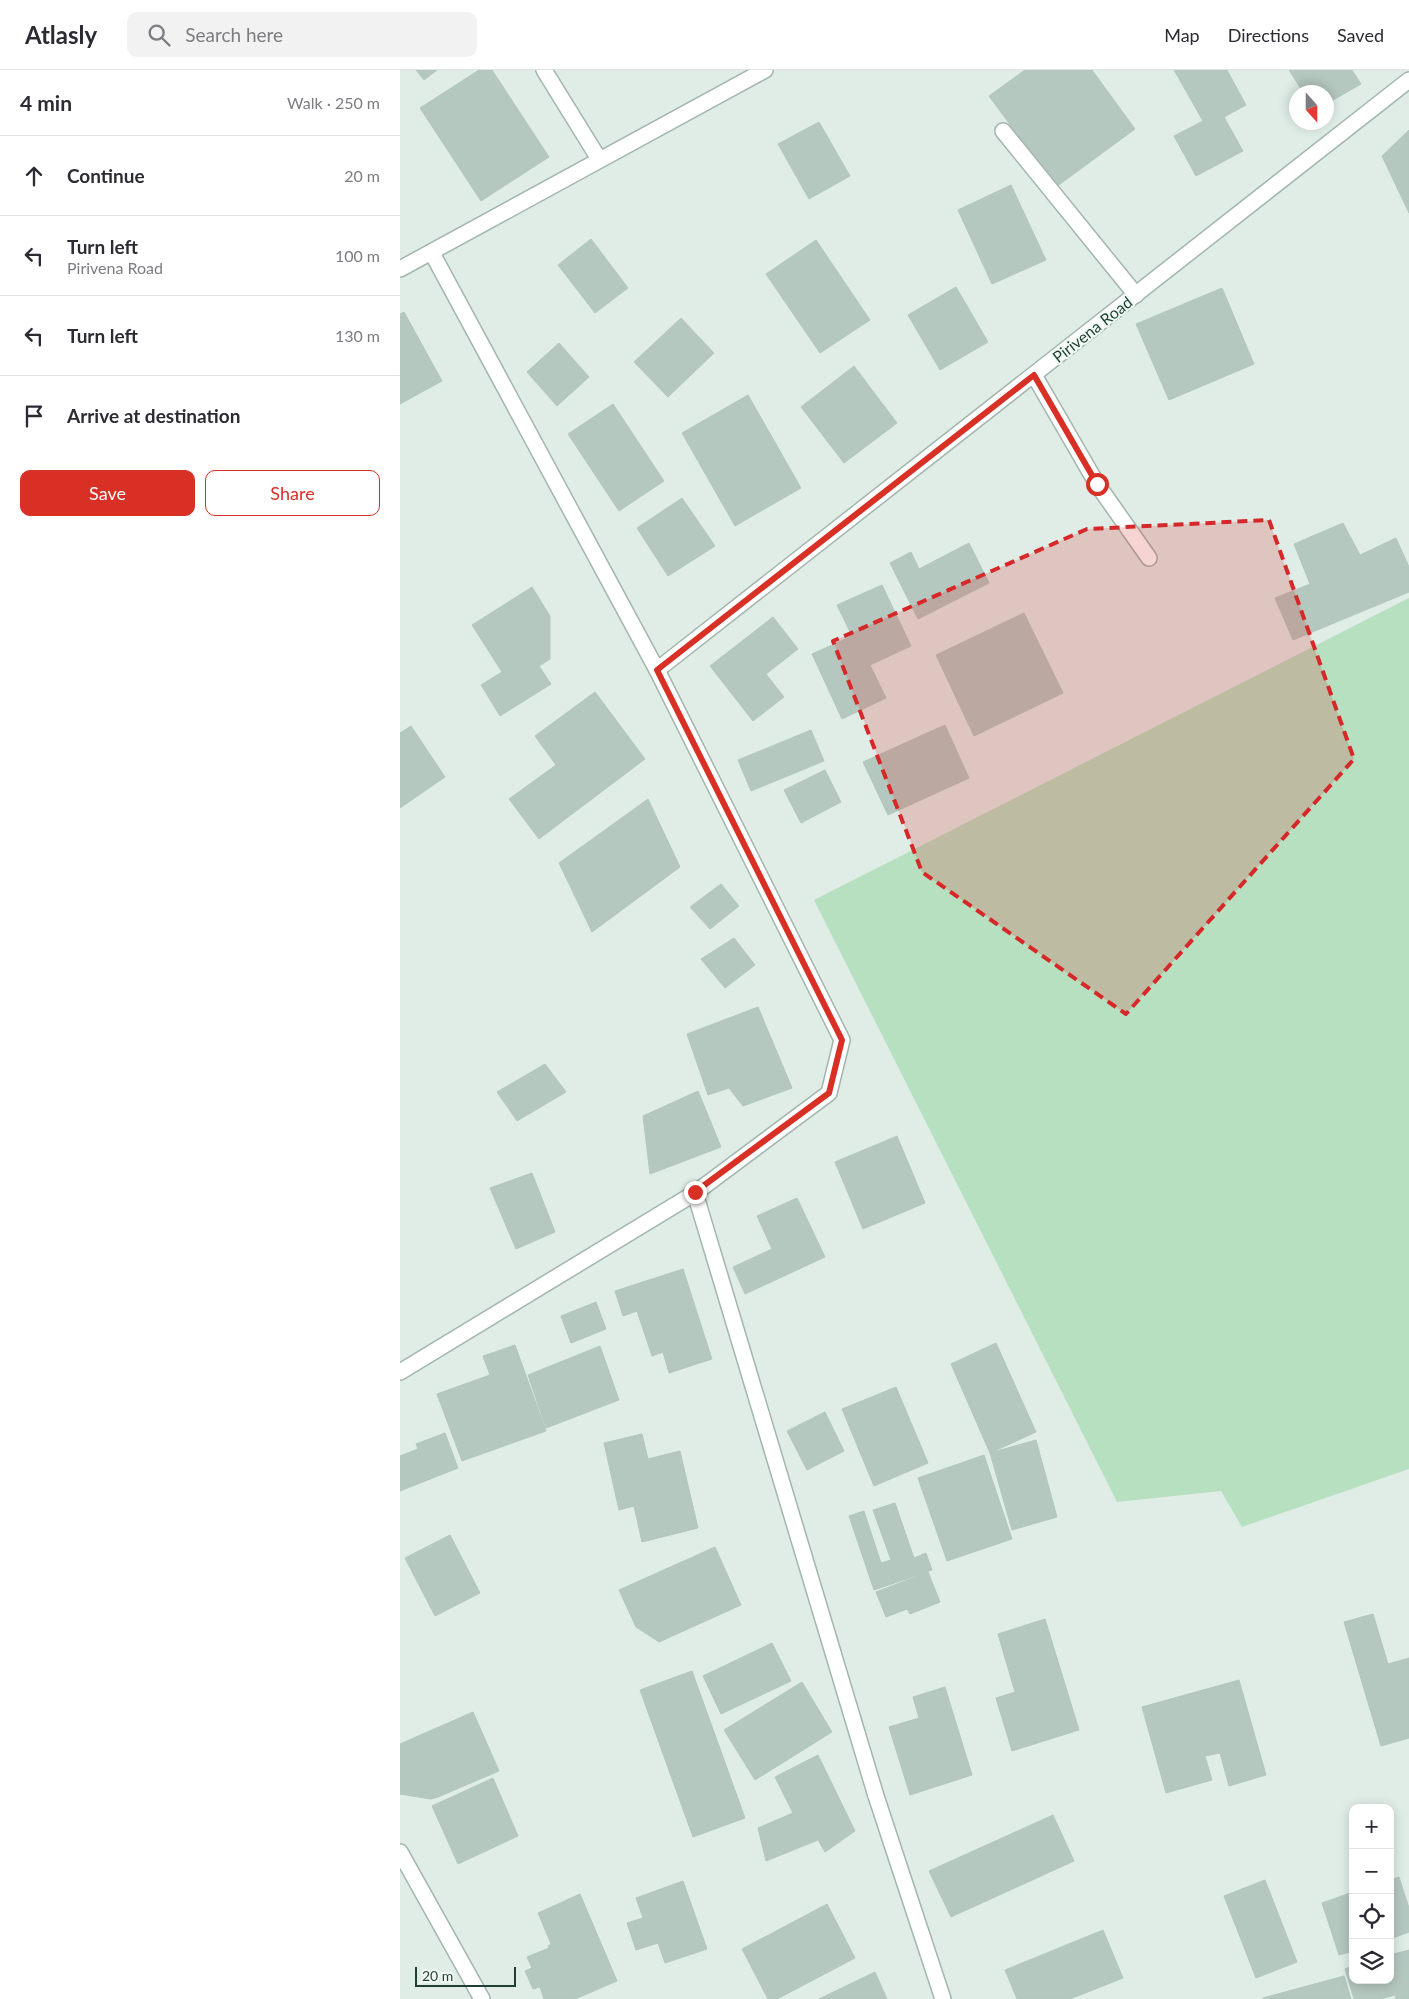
<!DOCTYPE html>
<meta charset="utf-8">
<style>
:root{--surface:#fff;--page:#f2f2f3;--text:#2b2b33;--muted:#7c7c81;--line:#e1e1e2;--accent:#d93025}
body{margin:0;font-family:Lato,sans-serif;background:var(--page);color:var(--text)}
.controls{position:absolute;right:15px;bottom:15px;display:grid;overflow:hidden;border-radius:10px;box-shadow:0 2px 12px #0003}
.controls button{width:45px;height:45px;display:grid;place-items:center;padding:0;border:0;border-bottom:1px solid var(--line);background:var(--surface);color:var(--text);font:25px sans-serif}
.compass{position:absolute;left:889px;top:15px;width:45px;height:45px;border-radius:50%;background:var(--surface);box-shadow:0 2px 12px #0003;rotate:159deg}
.scale{position:absolute;left:15px;bottom:12px;width:101px;box-sizing:border-box;padding-left:5px;border:2px solid #1f3f35;border-top:0;font-size:14px;line-height:18px;white-space:nowrap;color:#1f3f35;-webkit-text-stroke:4px #f1f9f5;paint-order:stroke}
.stop{position:absolute;width:15px;height:15px;margin:-11px;border:4px solid #d93025;border-radius:50%;background:#fff}
.stop.end{background:#d93025;border-color:#fff;box-shadow:0 1px 5px #0008}
.list{margin:0;padding:0;list-style:none}
h2{display:flex;justify-content:space-between;align-items:center;height:65px;margin:0;padding:0 20px;font-size:21px}
h2 small{font-size:16px;font-weight:400;color:var(--muted)}
.list li{display:grid;grid-template-columns:32px 1fr auto;gap:15px;align-items:center;box-sizing:border-box;height:80px;padding:0 20px;border-top:1px solid var(--line)}
.list b{display:block;font-size:19px;white-space:nowrap}
.list p{margin:0;font-size:16px;white-space:nowrap;color:var(--muted)}
.list em{font-size:16px;font-style:normal;color:var(--muted)}
.actions{display:flex;gap:10px;padding:15px 20px}
.actions a{flex:1;padding:11px 0;border:1px solid var(--accent);border-radius:10px;text-align:center;font-size:18px;color:var(--accent)}
.actions .main{background:var(--accent);color:#fff}
.icon{flex:none;width:28px;height:28px;fill:none;stroke:currentColor;stroke-width:2;stroke-linecap:round;stroke-linejoin:round}
.map{position:relative;flex:none;width:1009px;height:1929px;overflow:hidden}
header{display:flex;align-items:center;gap:30px;box-sizing:border-box;height:70px;padding:0 25px;background:var(--surface);border-bottom:1px solid var(--line)}
header strong{font-size:24px}
nav{display:flex;gap:28px;margin-inline-start:auto;font-size:18px}
.search{width:350px;height:45px;background:var(--page);display:flex;align-items:center;gap:12px;box-sizing:border-box;padding:0 18px;border-radius:10px;color:var(--muted);font-size:19px}
main{display:flex}
aside{flex:1;background:var(--surface)}
.map>svg:first-child{display:block}
.green{fill:#b7e0c1}
.building{fill:#b5c8c0;stroke:#b2c7be}
.lines{fill:none;stroke-linecap:round;stroke-linejoin:round}
.street-casing{stroke:#a2b5ae;stroke-width:18}
.street{stroke:#fff;stroke-width:15}
.route{stroke:#d93025;stroke-width:6}
.marked{fill:#d62828;fill-opacity:0.2;stroke:#d62828;stroke-width:4;stroke-dasharray:10 6;stroke-linejoin:round}
.labels{text-anchor:middle;dominant-baseline:central;stroke-width:4;stroke-linejoin:round;paint-order:stroke}
.street-label{font-size:16px;fill:#1f3f35;stroke:#f1f9f5}
</style>
<header>
<strong>Atlasly</strong>
<div class="search"><svg class="icon" aria-label="search" viewBox="0 0 24 24"><circle cx="10" cy="10" r="6"/><path d="M15 15l6 6"/></svg>Search here</div>
<nav><a>Map</a><a>Directions</a><a>Saved</a></nav>
</header>
<main>
<aside>
<h2>4 min<small>Walk · 250 m</small></h2>
<ul class="list">
<li><svg class="icon" aria-label="ahead" viewBox="0 0 24 24"><path d="M12 20V5M6 11l6-6 6 6"/></svg><div><b>Continue</b></div><em>20 m</em></li>
<li><svg class="icon" aria-label="left" viewBox="0 0 24 24"><path d="M17 20v-9H6M10 6l-5 5 5 5"/></svg><div><b>Turn left</b><p>Pirivena Road</p></div><em>100 m</em></li>
<li><svg class="icon" aria-label="left" viewBox="0 0 24 24"><path d="M17 20v-9H6M10 6l-5 5 5 5"/></svg><div><b>Turn left</b></div><em>130 m</em></li>
<li><svg class="icon" aria-label="arrive" viewBox="0 0 24 24"><path d="M6 21V4h12l-3 4 3 4H6"/></svg><div><b>Arrive at destination</b></div></li>
</ul>
<div class="actions"><a class="main">Save</a><a>Share</a></div>
</aside>
<div class="map">
<svg width="1009" height="1929" viewBox="0 0 1009 1929">
<rect width="100%" height="100%" fill="#e0ede7"/>
<path class="green" d="M1009,528v871l-167,58 -21,-36 -104,11 -303,-602z"/>
<g class="building">
<path d="M16,0h21l-13,10z"/>
<path d="M79,0h13l57,87 -68,44 -61,-93z"/>
<path d="M625,0h67l43,59 -79,58 -67,-91z"/>
<path d="M774,0h53l19,35 -22,12 19,34 -47,25 -22,-40 29,-15z"/>
<path d="M889,0h63l9,14 -35,20v-12h-23z"/>
<path d="M419,52l31,54 -41,23 -31,-55z"/>
<path d="M1009,60v83l-27,-57z"/>
<path d="M611,115l35,75 -54,24 -34,-74z"/>
<path d="M191,169l37,49 -33,25 -37,-48z"/>
<path d="M416,170l54,80 -50,33 -54,-79z"/>
<path d="M556,217l32,55 -48,28 -32,-55z"/>
<path d="M822,218l32,76 -85,36 -33,-76z"/>
<path d="M4,242l38,69 -42,23v-90z"/>
<path d="M281,248l33,35 -46,44 -34,-35z"/>
<path d="M159,273l30,34 -32,29 -30,-34z"/>
<path d="M454,296l43,57 -53,40 -43,-56z"/>
<path d="M348,325l53,93 -66,38 -53,-93z"/>
<path d="M213,334l51,77 -45,30 -51,-77z"/>
<path d="M282,428l33,48 -47,30 -31,-48z"/>
<path d="M943,453l17,32 36,-17 13,29v25l-116,48 -18,-42 35,-14 -16,-40z"/>
<path d="M569,473l20,40 -71,36 -28,-56 21,-11 8,17z"/>
<path d="M482,515l29,61 -41,19 16,33 -44,21 -30,-65 40,-18 -15,-31z"/>
<path d="M132,517l18,29v43l-11,7 12,18 -51,32 -19,-31 21,-13 -30,-47z"/>
<path d="M624,543l39,80 -89,43 -38,-81z"/>
<path d="M373,547l25,32 -32,25 18,23 -31,24 -43,-55z"/>
<path d="M195,622l50,67 -106,80 -30,-40 47,-34 -21,-29z"/>
<path d="M545,655l24,53 -81,37 -25,-53z"/>
<path d="M11,656l34,51 -45,31v-75z"/>
<path d="M411,660l13,31 -73,30 -13,-31z"/>
<path d="M425,700l16,32 -40,21 -17,-33z"/>
<path d="M248,729l32,68 -88,65 -33,-69z"/>
<path d="M321,814l18,22 -29,23 -20,-22z"/>
<path d="M334,868l21,27 -30,23 -24,-29z"/>
<path d="M358,937l34,81 -49,18 -14,-18 -21,7 -21,-61z"/>
<path d="M145,994l21,28 -49,29 -20,-29z"/>
<path d="M298,1021l23,56 -71,27 -7,-58z"/>
<path d="M497,1066l28,67 -62,26 -28,-67z"/>
<path d="M132,1103l23,59 -39,17 -26,-61z"/>
<path d="M397,1128l28,59 -80,37 -12,-27 39,-18 -15,-33z"/>
<path d="M283,1199l29,90 -43,14 -6,-21 -11,4 -15,-45 -14,5 -8,-25z"/>
<path d="M196,1232l10,27 -35,14 -10,-27z"/>
<path d="M596,1273l40,89 -46,21 -39,-89z"/>
<path d="M115,1275l31,86 -84,30 -25,-67 53,-19 -7,-19z"/>
<path d="M200,1276l19,54 -73,28 -18,-53z"/>
<path d="M496,1317l32,76 -54,23 -32,-77z"/>
<path d="M425,1342l19,39 -37,19 -20,-39z"/>
<path d="M45,1363l13,35 -58,23v-35l18,-7 -2,-5z"/>
<path d="M242,1364l6,25 32,-8 18,77 -56,14 -8,-36 -15,4 -15,-67z"/>
<path d="M636,1370l21,77 -45,13 -22,-77z"/>
<path d="M584,1385l28,84 -65,22 -29,-83z"/>
<path d="M495,1433l19,55 12,-5 6,17 -58,20 -25,-74 15,-5 17,52 10,-3 -18,-50z"/>
<path d="M50,1465l30,58 -45,23 -30,-58z"/>
<path d="M315,1477l26,58 -82,37 -23,-15 -17,-37z"/>
<path d="M528,1502l12,30 -30,12 -3,-5 -21,8 -10,-25z"/>
<path d="M973,1544l15,50 21,-6v80l-28,8 -37,-124z"/>
<path d="M645,1549l34,111 -67,21 -16,-53 19,-6 -17,-58z"/>
<path d="M372,1573l19,38 -70,33 -18,-38z"/>
<path d="M292,1601l53,147 -52,19 -53,-147z"/>
<path d="M839,1610l27,95 -37,11 -9,-33 -15,3 7,24 -46,13 -24,-86z"/>
<path d="M402,1612l30,50 -77,48 -31,-50z"/>
<path d="M545,1617l27,88 -62,20 -21,-68 30,-9 -6,-21z"/>
<path d="M73,1642l26,59 -61,26 -7,2 -31,-5v-50z"/>
<path d="M418,1685l37,76 -30,21 -7,-12 -52,21 -8,-33 35,-15 -18,-36z"/>
<path d="M93,1708l25,58 -60,28 -26,-58z"/>
<path d="M653,1745l21,46 -123,56 -22,-46z"/>
<path d="M999,1807l10,31v24l-19,7v-59z"/>
<path d="M865,1810l32,82 -41,16 -32,-82z"/>
<path d="M283,1811l24,68 -42,14 -7,-20 -22,7 -9,-27 16,-5 -7,-20z"/>
<path d="M953,1822v59l-14,4 -17,-52z"/>
<path d="M180,1824l37,87 -42,18h-31l-4,-12 -7,2 -8,-18 7,-3 -5,-11 22,-9 -1,-2 3,-2 -13,-31z"/>
<path d="M427,1834l28,54 -78,41h-9l-26,-50z"/>
<path d="M703,1860l20,48 -53,21h-53l-12,-29z"/>
<path d="M1009,1880v49h-13l-1,-4 -14,4h-27l-9,-30 8,-3v14h37v-25z"/>
<path d="M475,1902l12,27h-68z"/>
<path d="M944,1906l7,23h-88v-1z"/>
</g>
<g class="lines">
<g class="street-casing">
<g id="street">
<path d="M144,0l55,89"/>
<path d="M603,61l133,164"/>
<path d="M0,199l365,-199"/>
<path d="M634,305l63,109 52,74"/>
<path d="M257,600l752,-590"/>
<path d="M295,1123l181,603 67,203"/>
<path d="M0,1302l295,-179 134,-100 13,-53 -185,-370 -225,-417"/>
<path d="M0,1782l82,147"/>
</g>
</g>
<use href="#street" class="street"/>
</g>
<g class="lines">
<path class="route" d="M295,1122l134,-99 13,-53 -185,-370 377,-295 63,109"/>
</g>
<path class="marked" d="M869,450l85,239 -228,255 -204,-142 -89,-231 254,-112z"/>
<g class="labels">
<g class="street-label">
<text transform="translate(692 259) rotate(-38)">Pirivena Road</text>
</g>
</g>
</svg>
<div class="controls">
<button>+</button>
<button>−</button>
<button><svg class="icon" aria-label="locate" viewBox="0 0 24 24"><circle cx="12" cy="12" r="6"/><path d="M12 2v4M12 18v4M2 12h4M18 12h4"/></svg></button>
<button><svg class="icon" aria-label="layers" viewBox="0 0 24 24"><path d="M12 4l9 5-9 5-9-5zM3 14l9 5 9-5"/></svg></button>
</div>
<svg class="compass" viewBox="-18 -18 36 36"><path d="M0-13l5 13h-10z" fill="#e53935"/><path d="M0 13l5-13h-10z" fill="#7c7c81"/></svg>
<div class="scale">20 m</div>
<div class="stop" style="left:697px;top:414px"></div>
<div class="stop end" style="left:295px;top:1122px"></div>
</div>
</main>
